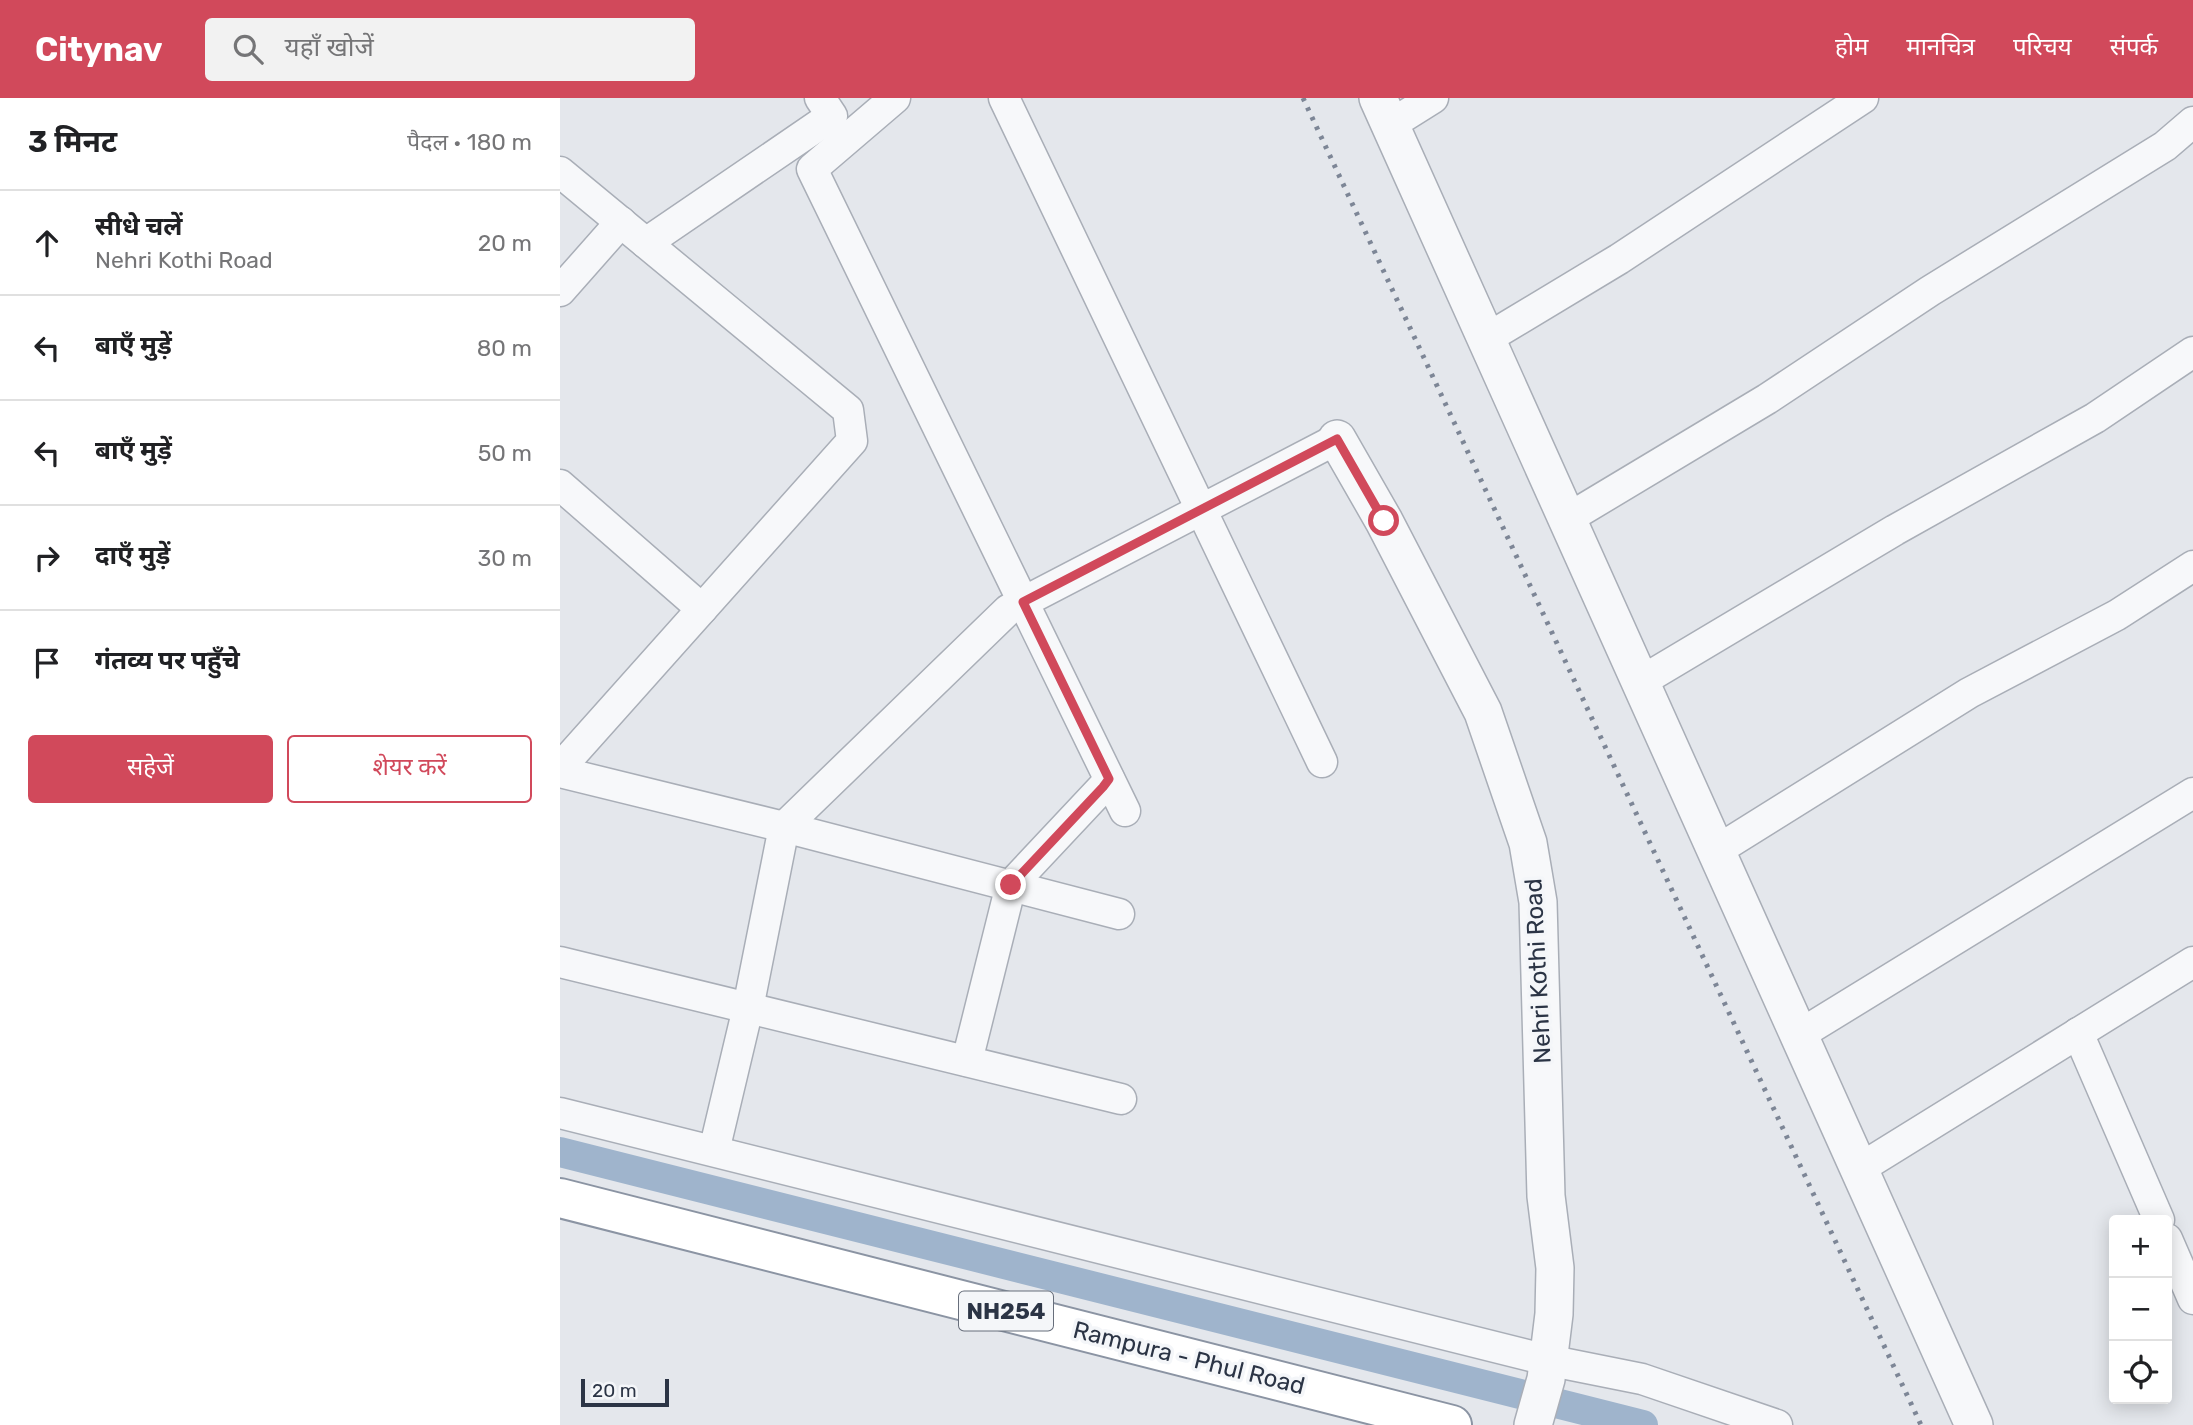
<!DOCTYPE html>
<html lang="hi">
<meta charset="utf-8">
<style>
:root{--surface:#fff;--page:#f2f2f2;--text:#202124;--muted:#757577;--line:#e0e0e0;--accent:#d1495b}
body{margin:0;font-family:Rubik,"Noto Sans Devanagari",sans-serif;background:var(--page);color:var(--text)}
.controls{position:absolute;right:21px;bottom:21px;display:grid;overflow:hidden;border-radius:7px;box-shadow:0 4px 18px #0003}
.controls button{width:63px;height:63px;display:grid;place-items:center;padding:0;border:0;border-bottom:2px solid var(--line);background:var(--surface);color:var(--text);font:35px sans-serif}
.scale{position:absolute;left:21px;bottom:18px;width:88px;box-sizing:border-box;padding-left:7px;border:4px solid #2b3445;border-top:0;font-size:19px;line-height:24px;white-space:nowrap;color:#2b3445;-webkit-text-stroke:5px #f4f6f9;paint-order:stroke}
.stop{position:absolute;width:21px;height:21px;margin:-16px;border:5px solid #d1495b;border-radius:50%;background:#fff}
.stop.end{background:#d1495b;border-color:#fff;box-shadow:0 2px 7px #0008}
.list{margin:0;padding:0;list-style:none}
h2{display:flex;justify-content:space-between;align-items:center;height:91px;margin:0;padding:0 28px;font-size:30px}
h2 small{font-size:23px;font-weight:400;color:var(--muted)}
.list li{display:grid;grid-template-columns:46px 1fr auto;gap:21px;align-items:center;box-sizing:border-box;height:105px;padding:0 28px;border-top:2px solid var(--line)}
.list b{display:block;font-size:26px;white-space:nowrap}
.list p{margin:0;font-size:23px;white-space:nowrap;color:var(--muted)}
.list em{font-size:23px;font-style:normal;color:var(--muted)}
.actions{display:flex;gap:14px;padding:21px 28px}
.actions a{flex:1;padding:16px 0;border:2px solid var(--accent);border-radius:7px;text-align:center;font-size:24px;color:var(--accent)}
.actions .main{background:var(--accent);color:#fff}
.icon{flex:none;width:38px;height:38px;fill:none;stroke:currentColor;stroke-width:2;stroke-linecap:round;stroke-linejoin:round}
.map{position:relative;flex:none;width:1633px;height:1327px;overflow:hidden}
header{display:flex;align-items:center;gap:42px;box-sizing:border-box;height:98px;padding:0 35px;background:var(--accent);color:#fff}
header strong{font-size:33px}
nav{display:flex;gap:38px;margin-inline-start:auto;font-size:24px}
.search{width:490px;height:63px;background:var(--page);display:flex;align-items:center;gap:18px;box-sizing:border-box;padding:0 24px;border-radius:7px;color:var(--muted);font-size:26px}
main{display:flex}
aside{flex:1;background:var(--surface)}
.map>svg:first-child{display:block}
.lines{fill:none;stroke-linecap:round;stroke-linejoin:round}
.canal{stroke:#9fb4cc;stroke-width:30}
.minor-casing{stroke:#a9aeb7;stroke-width:33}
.tertiary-casing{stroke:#a9aeb7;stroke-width:40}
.trunk-casing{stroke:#8b94a3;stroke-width:42}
.minor{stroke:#f7f8fa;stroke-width:30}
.tertiary{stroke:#f7f8fa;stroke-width:37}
.trunk{stroke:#fff;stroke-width:38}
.rail{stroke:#7d8696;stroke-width:5;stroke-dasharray:3.5 7;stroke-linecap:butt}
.route{stroke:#d1495b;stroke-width:9}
.labels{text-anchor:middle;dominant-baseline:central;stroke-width:7;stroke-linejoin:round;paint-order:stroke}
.shield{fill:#f4f6f9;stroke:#676e7b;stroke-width:2}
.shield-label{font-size:23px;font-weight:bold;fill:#2b3445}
.street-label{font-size:24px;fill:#2b3445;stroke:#f4f6f9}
</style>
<header>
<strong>Citynav</strong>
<div class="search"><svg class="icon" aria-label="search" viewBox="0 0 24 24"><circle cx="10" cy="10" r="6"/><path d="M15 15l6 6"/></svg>यहाँ खोजें</div>
<nav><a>होम</a><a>मानचित्र</a><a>परिचय</a><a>संपर्क</a></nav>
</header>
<main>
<aside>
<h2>3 मिनट<small>पैदल · 180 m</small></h2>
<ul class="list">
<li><svg class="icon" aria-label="ahead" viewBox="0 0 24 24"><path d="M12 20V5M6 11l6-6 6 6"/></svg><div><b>सीधे चलें</b><p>Nehri Kothi Road</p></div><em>20 m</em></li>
<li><svg class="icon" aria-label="left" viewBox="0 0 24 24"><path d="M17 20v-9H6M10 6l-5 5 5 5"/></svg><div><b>बाएँ मुड़ें</b></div><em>80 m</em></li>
<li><svg class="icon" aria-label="left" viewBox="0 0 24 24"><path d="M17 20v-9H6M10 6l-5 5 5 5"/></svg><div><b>बाएँ मुड़ें</b></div><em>50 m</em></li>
<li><svg class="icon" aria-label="right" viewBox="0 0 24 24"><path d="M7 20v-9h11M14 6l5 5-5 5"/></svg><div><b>दाएँ मुड़ें</b></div><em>30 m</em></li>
<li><svg class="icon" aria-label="arrive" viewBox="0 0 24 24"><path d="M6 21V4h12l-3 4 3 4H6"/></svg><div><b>गंतव्य पर पहुँचे</b></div></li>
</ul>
<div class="actions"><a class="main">सहेजें</a><a>शेयर करें</a></div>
</aside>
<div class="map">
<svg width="1633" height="1327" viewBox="0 0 1633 1327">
<rect width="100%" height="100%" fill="#e4e7ec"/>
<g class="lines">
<path class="canal" d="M0,1054l1083,273"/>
<g class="minor-casing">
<g id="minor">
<path d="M335,0l-83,71 313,642"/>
<path d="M444,0l318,664"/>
<path d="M830,27l43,-27"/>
<path d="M0,74l288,238 4,31 -292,327"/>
<path d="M86,145l186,-127 -12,-18"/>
<path d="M0,193l61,-69"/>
<path d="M926,241l133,-80 244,-161"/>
<path d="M0,387l142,124"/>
<path d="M1007,421l200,-120 163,-108 235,-145 28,-24"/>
<path d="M1080,584l255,-152 200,-112 98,-66"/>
<path d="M0,674l224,55 335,87"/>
<path d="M1156,753l253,-158 148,-78 76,-49"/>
<path d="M0,864l561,137"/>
<path d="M1518,935l81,187"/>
<path d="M1239,937l394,-242"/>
<path d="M407,963l44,-176 92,-98 6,-8"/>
<path d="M0,1015l987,247 95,19 135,46"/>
<path d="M154,1053l34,-143 36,-181 224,-217 329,-171"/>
<path d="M1299,1071l334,-207"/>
<path d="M1607,1141l26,60"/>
</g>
</g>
<g class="tertiary-casing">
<g id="tertiary">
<path d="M818,0l596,1327"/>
<path d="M777,341l47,82 99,191 45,131 10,59 8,294 9,72 -1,46 -8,65 -13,46"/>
</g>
</g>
<g class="trunk-casing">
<path id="trunk" d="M0,1100l892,227"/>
</g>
<use href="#minor" class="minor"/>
<use href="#tertiary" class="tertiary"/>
<use href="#trunk" class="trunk"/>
<path class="rail" d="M743,0l618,1327"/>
</g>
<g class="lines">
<path class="route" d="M451,787l92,-98 6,-8 -86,-177 314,-163 47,82"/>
</g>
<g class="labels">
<rect class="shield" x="399" y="1193.5" width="94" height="39" rx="5"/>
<g class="shield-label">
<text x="446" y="1213">NH254</text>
</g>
<g class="street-label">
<text transform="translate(978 873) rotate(-93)">Nehri Kothi Road</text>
<text transform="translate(629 1260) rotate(14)">Rampura - Phul Road</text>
</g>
</g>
</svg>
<div class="controls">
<button>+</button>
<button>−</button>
<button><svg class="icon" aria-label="locate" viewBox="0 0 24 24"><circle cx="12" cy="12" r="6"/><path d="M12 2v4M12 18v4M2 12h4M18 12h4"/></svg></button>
</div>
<div class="scale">20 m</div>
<div class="stop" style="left:824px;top:423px"></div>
<div class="stop end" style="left:451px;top:787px"></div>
</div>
</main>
